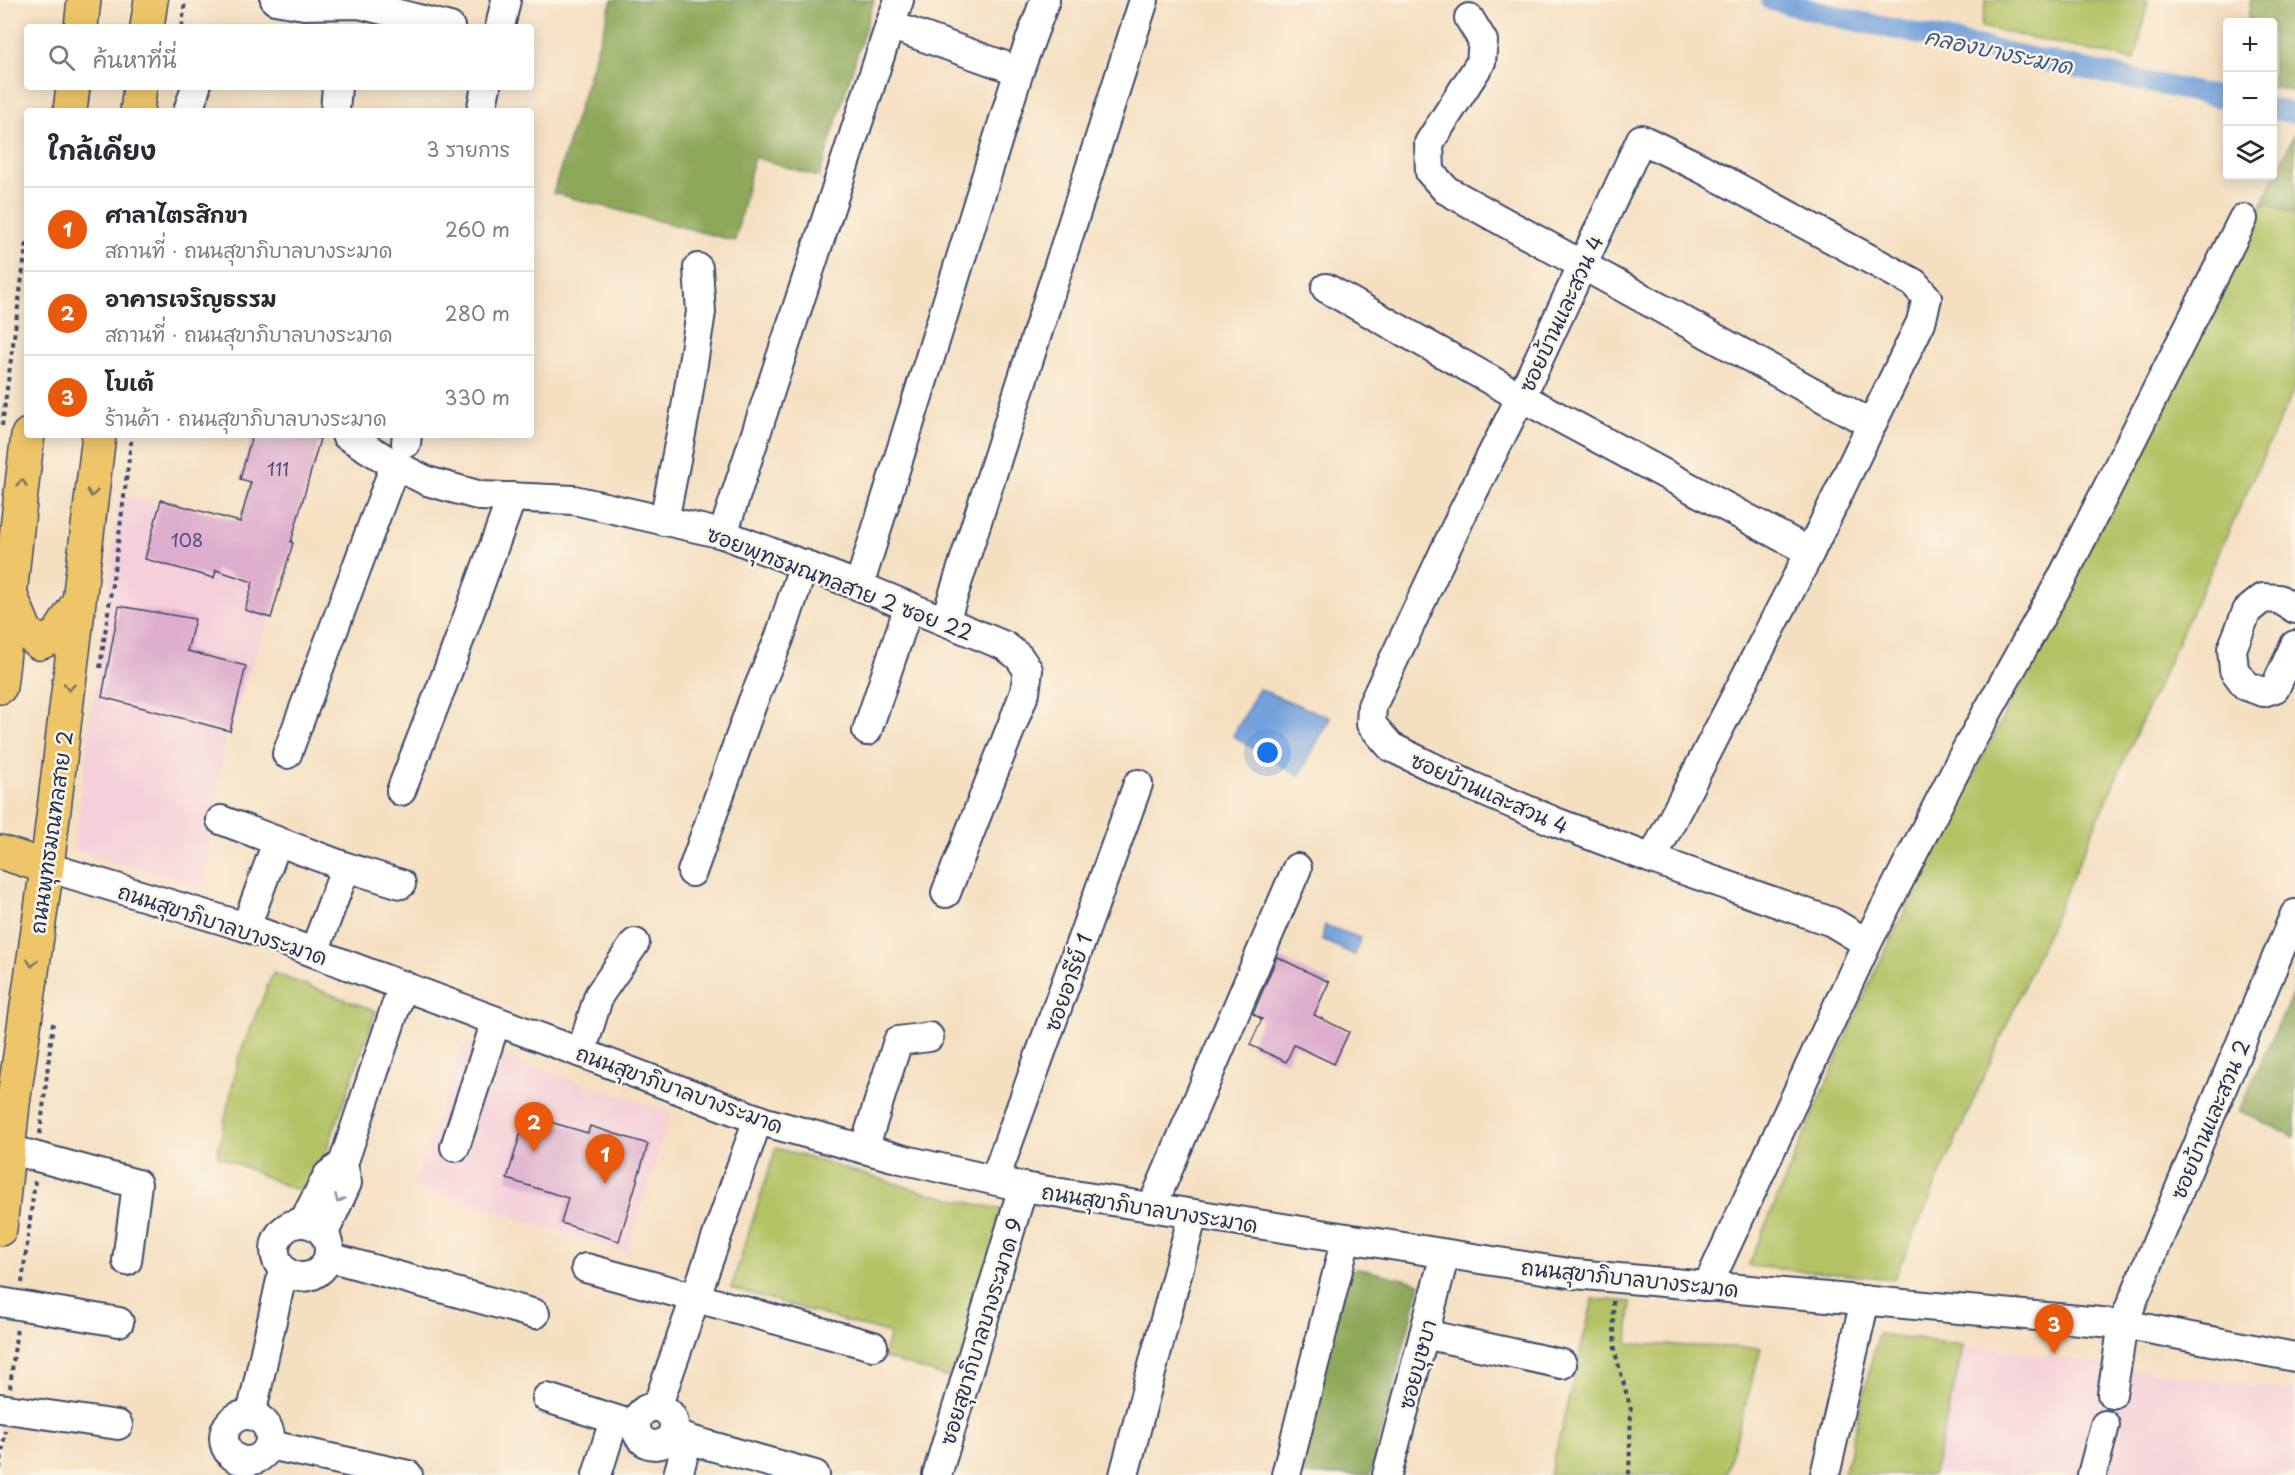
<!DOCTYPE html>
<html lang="th">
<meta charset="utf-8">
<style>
:root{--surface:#fff;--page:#f7f7f7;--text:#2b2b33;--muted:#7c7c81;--line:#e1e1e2;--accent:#ea580c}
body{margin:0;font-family:"Playpen Sans","Playpen Sans Thai",sans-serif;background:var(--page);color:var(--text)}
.controls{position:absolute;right:18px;top:18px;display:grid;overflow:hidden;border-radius:6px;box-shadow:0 3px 15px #0003}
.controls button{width:54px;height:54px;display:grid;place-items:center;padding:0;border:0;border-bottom:2px solid var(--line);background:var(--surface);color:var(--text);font:30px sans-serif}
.you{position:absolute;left:1268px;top:753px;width:21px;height:21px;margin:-15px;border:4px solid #fff;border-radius:50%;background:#1a73e8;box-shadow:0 0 0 9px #1a73e833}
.badge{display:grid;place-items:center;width:39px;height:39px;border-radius:50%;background:var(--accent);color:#fff;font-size:20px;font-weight:700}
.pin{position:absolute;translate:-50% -50px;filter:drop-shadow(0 2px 3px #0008)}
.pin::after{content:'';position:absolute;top:32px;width:21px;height:18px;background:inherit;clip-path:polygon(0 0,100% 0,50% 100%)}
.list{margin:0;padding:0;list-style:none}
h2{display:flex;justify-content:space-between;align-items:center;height:78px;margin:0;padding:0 24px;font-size:26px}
h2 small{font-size:20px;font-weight:400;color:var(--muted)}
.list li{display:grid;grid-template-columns:39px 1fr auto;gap:18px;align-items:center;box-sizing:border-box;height:84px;padding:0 24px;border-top:2px solid var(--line)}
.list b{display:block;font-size:22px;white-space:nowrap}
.list p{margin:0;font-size:20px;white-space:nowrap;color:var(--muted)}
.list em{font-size:20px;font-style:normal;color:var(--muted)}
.icon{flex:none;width:33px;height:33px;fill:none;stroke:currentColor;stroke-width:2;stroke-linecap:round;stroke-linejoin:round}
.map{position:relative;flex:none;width:2295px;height:1475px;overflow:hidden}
.search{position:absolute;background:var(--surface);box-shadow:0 3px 15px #0003;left:24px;top:24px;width:510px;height:66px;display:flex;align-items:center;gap:15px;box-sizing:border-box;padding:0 21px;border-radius:6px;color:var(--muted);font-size:22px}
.panel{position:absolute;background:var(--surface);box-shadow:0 3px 15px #0003;left:24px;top:108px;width:510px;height:330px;border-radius:6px}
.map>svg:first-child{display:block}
.built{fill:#f5cfd9}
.green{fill:#b3c265;stroke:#677862;stroke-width:1.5}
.forest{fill:#8ea85a;stroke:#546c5c;stroke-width:1.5}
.water{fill:#73a1dc;stroke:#47689d;stroke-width:1.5}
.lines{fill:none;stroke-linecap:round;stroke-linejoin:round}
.canal{stroke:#73a1dc;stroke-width:21}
.building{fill:#deadcd}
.minor-casing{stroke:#3c496d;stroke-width:32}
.major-casing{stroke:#3c496d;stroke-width:36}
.path{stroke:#3c496d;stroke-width:4;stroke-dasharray:4.5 4.5;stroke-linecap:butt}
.minor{stroke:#fff;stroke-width:28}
.major{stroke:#eec569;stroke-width:33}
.oneway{stroke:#7a7263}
.oneway2{stroke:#8d97ae}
.labels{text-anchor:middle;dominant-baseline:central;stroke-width:5;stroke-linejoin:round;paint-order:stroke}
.number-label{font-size:18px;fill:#4c4e7a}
.street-label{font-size:21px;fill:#1b2f5e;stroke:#fcf5e5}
.water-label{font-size:22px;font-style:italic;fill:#3a578a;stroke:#fcf5e5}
</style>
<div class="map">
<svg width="2295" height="1475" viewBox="0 0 2295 1475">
<rect width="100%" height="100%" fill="#fcf5e5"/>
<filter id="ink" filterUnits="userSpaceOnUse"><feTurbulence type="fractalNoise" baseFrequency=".0167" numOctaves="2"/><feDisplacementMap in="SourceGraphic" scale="12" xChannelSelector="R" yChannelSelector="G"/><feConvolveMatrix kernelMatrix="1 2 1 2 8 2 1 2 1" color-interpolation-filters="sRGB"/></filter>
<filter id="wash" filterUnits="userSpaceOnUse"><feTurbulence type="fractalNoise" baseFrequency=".008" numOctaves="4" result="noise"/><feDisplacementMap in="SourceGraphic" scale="24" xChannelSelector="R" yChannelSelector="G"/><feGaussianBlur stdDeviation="1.35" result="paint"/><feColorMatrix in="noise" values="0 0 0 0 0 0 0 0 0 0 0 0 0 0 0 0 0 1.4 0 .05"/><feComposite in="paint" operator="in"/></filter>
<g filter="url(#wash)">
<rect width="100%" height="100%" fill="#f5dfc1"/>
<g class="built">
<path d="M119,497h12l164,44 -69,200 -22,148 -130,-39z"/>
<path d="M463,1044l208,68 -44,141 -213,-67z"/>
<path d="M1964,1345l331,46v84h-362z"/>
</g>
<g class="green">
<path d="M1986,0h162l-13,60 -154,-33z"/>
<path d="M2263,202l32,12v173l-149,324 -252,568 -146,-13 126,-293z"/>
<path d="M273,973l103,38 -62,175 -21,3 -76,-34 22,-99z"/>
<path d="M776,1148l151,45 80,18 -48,170 -76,-24 7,-23 -159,-46z"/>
<path d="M1593,1299l38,3 -3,42 133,4 -35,127h-176z"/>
<path d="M1878,1334l86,11 -31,130h-89z"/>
</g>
<g class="forest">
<path d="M612,0h262l-55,177 -65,-20 -19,84 -182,-48z"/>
<path d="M2251,0h44v92l-22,-5 -1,-65h-25z"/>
<path d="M2295,132v82l-32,-12z"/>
<path d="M2295,988v149l-56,-26z"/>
<path d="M1357,1268l63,15 -50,192h-74l51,-202z"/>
</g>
<g class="water">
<path d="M1259,689l71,29 -31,58 -66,-40z"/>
<path d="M1325,925l35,13 -5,17 -33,-15z"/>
</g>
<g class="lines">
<g class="canal">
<path d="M1771,0l76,19 381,80"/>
<path d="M2272,109l23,4"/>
</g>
</g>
<g id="blocks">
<g class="building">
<path d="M252,435h55l13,4 -29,103 2,1 -22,75 -26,-8 8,-28 -37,-12 -2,8 -69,-19 16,-59 79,22 11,-40 -11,-3z"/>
<path d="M119,606l76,13 -8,32 59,15 -16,65 -128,-34z"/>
<path d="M1277,957l52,25 -15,33 35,17 -15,32 -40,-19 -8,17 -36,-17 12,-26 -9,-5z"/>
<path d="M526,1115l62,18 2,-7 58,18 -29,97 -58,-18 7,-25 -61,-19z"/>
</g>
</g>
</g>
<g filter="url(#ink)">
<use href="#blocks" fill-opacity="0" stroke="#3c496d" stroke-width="1.5"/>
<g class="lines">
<g class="minor-casing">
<g id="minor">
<path d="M275,0l29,5 55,-1 91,23"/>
<path d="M1469,18l14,23 -2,21 -52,81 1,29 16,18 425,234"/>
<path d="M890,25l9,-25"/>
<path d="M500,27l6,-27"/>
<path d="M188,111l8,-24"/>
<path d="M335,111l2,-24"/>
<path d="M481,111l5,-24"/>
<path d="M1326,288l195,109 289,155"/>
<path d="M346,435l49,30 32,16 54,15 93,4 149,34 136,52 146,60 14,11 9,13 -3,22 -79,201"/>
<path d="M406,443l1,-8"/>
<path d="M664,521l22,-113 15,-96 -3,-44"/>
<path d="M723,534l167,-509 129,46"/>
<path d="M859,586l160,-515 26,-71"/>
<path d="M2295,609l-16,-10 -16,-1 -16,13 -15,38 2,21 12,16 17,6 12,-4 20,-43"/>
<path d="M945,621l199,-621"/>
<path d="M867,731l42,-125"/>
<path d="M287,754l108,-289"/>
<path d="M401,791l48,-123 63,-171"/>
<path d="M221,820l125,47 55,17"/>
<path d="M1652,859l158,-307 111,-230 6,-24 -13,-15 -213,-115 -60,-29 -120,258 -58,115 -91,194 -1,18 20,23 80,39 82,35 99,38 180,63 35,21 -160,344"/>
<path d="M47,867l199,60 519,195 136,37 122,28 552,87 548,50 172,33"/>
<path d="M692,872l61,-171 26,-62 25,-75"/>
<path d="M246,927l31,-85"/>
<path d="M1867,943l97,-189 98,-176 181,-359"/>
<path d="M314,952l32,-85"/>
<path d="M581,1053l18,-58 36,-52"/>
<path d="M455,1147l41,-126"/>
<path d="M8,1149l129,35 -10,77"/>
<path d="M864,1149l34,-108 31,-4"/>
<path d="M995,1179l143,-395"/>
<path d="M1152,1207l145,-339"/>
<circle cx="302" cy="1250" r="27"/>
<path d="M303,1223l25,-48 15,-11"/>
<path d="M324,1233l23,-50 -4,-19 60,-179"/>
<path d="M329,1257l206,57"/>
<path d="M586,1268l287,78"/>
<path d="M0,1302l119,20"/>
<path d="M1424,1334l138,30"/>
<path d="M2112,1394l11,-70 172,-410"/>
<path d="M547,1398l89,28"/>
<path d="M657,1407l101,-288"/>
<circle cx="655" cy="1426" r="19"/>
<path d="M0,1408l118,17"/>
<circle cx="247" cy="1438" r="23"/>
<path d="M251,1415l32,-144"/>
<path d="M672,1435l143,40"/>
<path d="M270,1445l138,30"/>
<path d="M597,1475l17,-55"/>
<path d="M678,1475l10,-36"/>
<path d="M937,1475l86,-288"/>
<path d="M1124,1475l69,-261"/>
<path d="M1286,1475l60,-237"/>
<path d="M1387,1475l58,-221"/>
<path d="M1825,1475l40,-175"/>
<path d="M2092,1475l13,-50"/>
</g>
</g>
<g class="major-casing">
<g id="major">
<path d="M81,27l3,-27"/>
<path d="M147,27l4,-27"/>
<path d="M70,111l3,-24"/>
<path d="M137,111l3,-24"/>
<path d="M11,596l15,36 13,11 18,-7 20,-32"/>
<path d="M0,687c10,-84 17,-168 28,-252"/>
<path d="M0,852l47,15"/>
<path d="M0,1229l13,-125 34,-237 52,-432"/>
</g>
</g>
<g class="path">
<path d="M182,27l3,-27"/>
<path d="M2,426l25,-186"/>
<path d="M100,668l18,-125 14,-108"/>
<path d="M40,1134l13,-111"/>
<path d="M22,1283l13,-102"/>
<path d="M1613,1301l2,51 16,58 -2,65"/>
<path d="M10,1388l7,-61"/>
<path d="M0,1469l5,-38"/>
</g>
<use href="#minor" class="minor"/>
<use href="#major" class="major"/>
</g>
<defs><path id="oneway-chevron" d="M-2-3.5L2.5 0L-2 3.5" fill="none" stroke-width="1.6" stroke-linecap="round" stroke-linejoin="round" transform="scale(1.5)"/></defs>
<g class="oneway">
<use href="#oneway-chevron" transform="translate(22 483) rotate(-83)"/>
<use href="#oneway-chevron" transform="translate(92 493) rotate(97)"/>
<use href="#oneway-chevron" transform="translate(69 687) rotate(97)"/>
<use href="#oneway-chevron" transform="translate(32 963) rotate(98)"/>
</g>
<use class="oneway2" href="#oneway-chevron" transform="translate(339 1199) rotate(114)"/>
</g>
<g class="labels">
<g class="number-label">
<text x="278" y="468">111</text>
<text x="187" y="539">108</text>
</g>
<g class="street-label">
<text transform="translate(1560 313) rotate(-65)">ซอยบ้านและสวน 4</text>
<text transform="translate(840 582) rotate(21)">ซอยพุทธมณฑลสาย 2 ซอย 22</text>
<text transform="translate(1490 792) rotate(24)">ซอยบ้านและสวน 4</text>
<text transform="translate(50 832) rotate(-82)">ถนนพุทธมณฑลสาย 2</text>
<text transform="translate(223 923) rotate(18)">ถนนสุขาภิบาลบางระมาด</text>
<text transform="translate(1067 982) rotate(-70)">ซอยอารีย์ 1</text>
<text transform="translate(680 1088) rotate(20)">ถนนสุขาภิบาลบางระมาด</text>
<text transform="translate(2209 1119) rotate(-67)">ซอยบ้านและสวน 2</text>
<text transform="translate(1150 1207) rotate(9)">ถนนสุขาภิบาลบางระมาด</text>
<text transform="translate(1630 1277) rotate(6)">ถนนสุขาภิบาลบางระมาด</text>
<text transform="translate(980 1331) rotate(-73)">ซอยสุขาภิบาลบางระมาด 9</text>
<text transform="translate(1416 1364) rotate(-75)">ซอยบุษบา</text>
</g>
<g class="water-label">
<text transform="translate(1999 50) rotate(12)">คลองบางระมาด</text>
</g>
</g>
</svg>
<div class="controls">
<button>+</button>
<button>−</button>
<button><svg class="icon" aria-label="layers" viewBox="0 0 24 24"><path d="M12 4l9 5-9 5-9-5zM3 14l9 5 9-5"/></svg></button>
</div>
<div class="you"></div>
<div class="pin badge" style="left:605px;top:1184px">1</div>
<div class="pin badge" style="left:534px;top:1152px">2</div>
<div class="pin badge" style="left:2054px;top:1354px">3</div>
<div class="search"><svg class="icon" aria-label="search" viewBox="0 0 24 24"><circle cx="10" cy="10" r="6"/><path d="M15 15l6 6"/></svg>ค้นหาที่นี่</div>
<section class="panel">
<h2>ใกล้เคียง<small>3 รายการ</small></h2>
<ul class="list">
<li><span class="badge">1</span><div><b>ศาลาไตรสิกขา</b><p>สถานที่ · ถนนสุขาภิบาลบางระมาด</p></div><em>260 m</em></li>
<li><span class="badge">2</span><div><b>อาคารเจริญธรรม</b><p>สถานที่ · ถนนสุขาภิบาลบางระมาด</p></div><em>280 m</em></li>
<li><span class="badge">3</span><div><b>โบเต้</b><p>ร้านค้า · ถนนสุขาภิบาลบางระมาด</p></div><em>330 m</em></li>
</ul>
</section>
</div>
